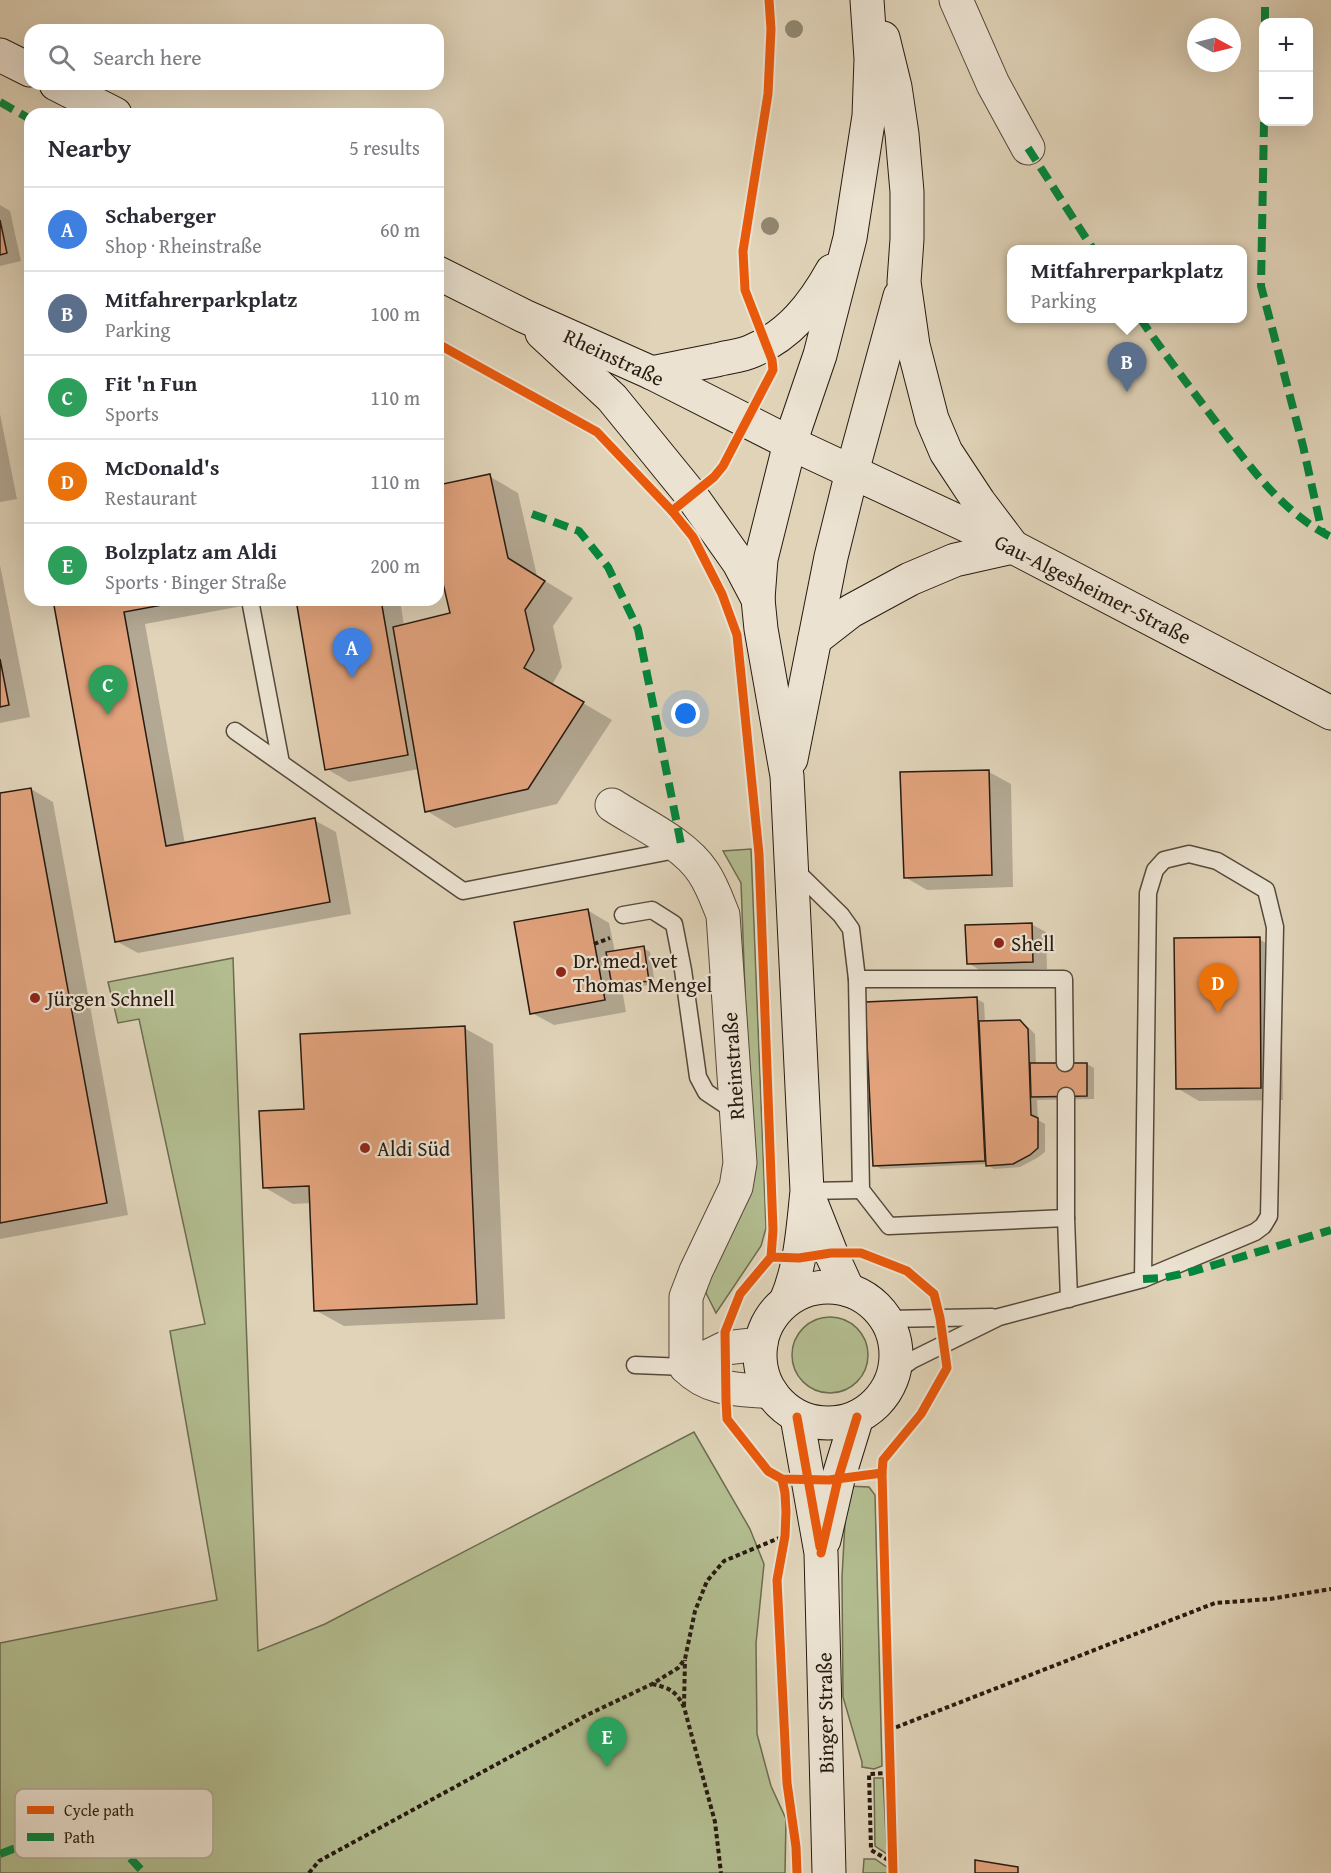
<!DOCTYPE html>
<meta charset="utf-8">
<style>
:root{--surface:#fff;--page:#f7f7f7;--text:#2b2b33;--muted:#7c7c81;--line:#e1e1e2;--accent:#b45309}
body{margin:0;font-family:"Gentium Book Plus",serif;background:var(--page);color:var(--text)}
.controls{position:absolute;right:18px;top:18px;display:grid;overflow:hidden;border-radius:12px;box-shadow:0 6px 24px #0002}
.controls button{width:54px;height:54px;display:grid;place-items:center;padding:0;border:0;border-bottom:2px solid var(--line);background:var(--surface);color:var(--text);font:30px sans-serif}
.compass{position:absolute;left:1187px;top:18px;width:54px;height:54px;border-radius:50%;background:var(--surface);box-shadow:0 6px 24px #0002;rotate:97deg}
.you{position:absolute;left:686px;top:714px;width:21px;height:21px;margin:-15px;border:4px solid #fff;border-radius:50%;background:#1a73e8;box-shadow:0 0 0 9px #1a73e833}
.badge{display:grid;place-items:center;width:39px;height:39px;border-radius:50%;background:var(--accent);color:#fff;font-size:20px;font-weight:700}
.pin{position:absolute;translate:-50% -50px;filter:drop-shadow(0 2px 3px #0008)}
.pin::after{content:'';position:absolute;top:32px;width:21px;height:18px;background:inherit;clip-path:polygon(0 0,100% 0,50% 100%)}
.popup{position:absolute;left:1007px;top:245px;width:240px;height:78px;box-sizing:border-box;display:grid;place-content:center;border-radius:12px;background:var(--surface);filter:drop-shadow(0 2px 4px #0005);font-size:20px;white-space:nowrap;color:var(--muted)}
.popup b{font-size:22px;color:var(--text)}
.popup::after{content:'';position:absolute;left:50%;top:100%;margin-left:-12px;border:12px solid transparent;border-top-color:var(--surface)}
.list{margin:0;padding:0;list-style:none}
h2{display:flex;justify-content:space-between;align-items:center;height:78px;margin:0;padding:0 24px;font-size:26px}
h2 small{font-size:20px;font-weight:400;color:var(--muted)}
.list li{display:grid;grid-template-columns:39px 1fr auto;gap:18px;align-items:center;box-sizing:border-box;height:84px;padding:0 24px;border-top:2px solid var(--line)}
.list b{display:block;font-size:22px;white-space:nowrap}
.list p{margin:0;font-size:20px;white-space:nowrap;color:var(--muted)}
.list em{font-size:20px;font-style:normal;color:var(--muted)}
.icon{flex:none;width:33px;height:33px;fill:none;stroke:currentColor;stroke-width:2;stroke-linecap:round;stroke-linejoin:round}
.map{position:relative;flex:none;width:1331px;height:1873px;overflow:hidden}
.search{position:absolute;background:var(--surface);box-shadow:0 6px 24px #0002;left:24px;top:24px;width:420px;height:66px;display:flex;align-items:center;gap:15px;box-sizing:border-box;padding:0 21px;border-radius:18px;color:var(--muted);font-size:22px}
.panel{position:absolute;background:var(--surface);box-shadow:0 6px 24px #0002;left:24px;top:108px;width:420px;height:498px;border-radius:18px}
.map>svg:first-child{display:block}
.green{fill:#b2bc8f;stroke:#6c6c50;stroke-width:1.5}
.shadow{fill:#0003}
.building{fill:#e1a27c;stroke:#271b10;stroke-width:1.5}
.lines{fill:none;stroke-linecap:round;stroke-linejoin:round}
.service-casing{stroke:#55493a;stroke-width:19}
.minor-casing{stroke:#55493a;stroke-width:35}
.secondary-casing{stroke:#271b10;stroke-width:35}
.path{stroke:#271b10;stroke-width:4;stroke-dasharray:4.5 3;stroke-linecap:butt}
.service{stroke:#ebe2d1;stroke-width:16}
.minor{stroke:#ebe2d1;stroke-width:33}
.secondary{stroke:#ebe2d1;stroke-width:33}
.quiet{stroke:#00873e;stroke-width:8;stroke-dasharray:15 8;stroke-linecap:butt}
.cycleway-casing{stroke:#ebe2d1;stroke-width:13}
.cycleway{stroke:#e8590c;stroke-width:9}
.tree{fill:#918870}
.poi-dot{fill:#8f2418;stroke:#ebe2d1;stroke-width:2}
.labels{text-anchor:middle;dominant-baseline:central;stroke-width:4.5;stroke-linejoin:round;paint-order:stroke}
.street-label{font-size:21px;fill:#271b10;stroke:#ebe2d1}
.poi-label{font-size:21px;fill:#271b10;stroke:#ebe2d1;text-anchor:start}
.key{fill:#ebe2d1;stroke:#b0a697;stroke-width:1.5}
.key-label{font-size:16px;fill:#271b10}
</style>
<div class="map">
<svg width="1331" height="1873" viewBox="0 0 1331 1873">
<rect width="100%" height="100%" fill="#e0d3b8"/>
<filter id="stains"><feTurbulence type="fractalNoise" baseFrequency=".00333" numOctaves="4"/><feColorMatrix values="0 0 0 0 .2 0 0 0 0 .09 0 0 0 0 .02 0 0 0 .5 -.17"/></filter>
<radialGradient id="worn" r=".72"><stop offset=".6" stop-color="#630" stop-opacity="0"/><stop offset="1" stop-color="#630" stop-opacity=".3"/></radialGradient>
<g class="green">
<path d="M751,849l15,379 -5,18 -45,67 -10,-20 4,-19 42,-94 -11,-297 -18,-32z"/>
<path d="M233,958l25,693 67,-27 369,-192 56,97 14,35 -8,79 1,91 14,52 15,33 -1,54h-785v-230l217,-43 -47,-269 35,-7 -66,-305 -21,4 -10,-41z"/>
<circle cx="830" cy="1355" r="38"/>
<path d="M847,1486l22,1 6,8 7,271 -8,3 -12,-2v-5l-19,-65 -1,-120z"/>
<path d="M874,1778h9l4,76 -12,-8z"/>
<path d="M864,1859h11l13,9v5h-25z"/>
</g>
<g class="shadow">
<path d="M0,205l10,6 11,50 -21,5z"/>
<path d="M0,414l17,85 -17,3z"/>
<path d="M489,476l29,17 19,83 36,22 -20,28 9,41 -10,18 60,35 -55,84 -102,24 -28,-17 -8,-42 -70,13 -22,-13 -30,-169h103l4,26 48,-12 -14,-59v-69z"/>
<path d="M0,565l30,152 -30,6z"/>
<path d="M54,600h193l1,5 -103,19 40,220 129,-24 22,12 15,82 -213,39 -22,-12z"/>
<path d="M989,772l22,12 2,103 -86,3 -22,-13z"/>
<path d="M31,789l22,13 75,413 -128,24v-444z"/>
<path d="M587,910l22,13 6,29 28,-4 7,4 5,32 -33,5 4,23 -72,13 -22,-12z"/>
<path d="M1031,924l15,8 1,37 -64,3 -15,-9z"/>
<path d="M1259,939l22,13 2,148 -84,1 -22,-13z"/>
<path d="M977,999l7,4 1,19 35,-1 7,5 8,8 1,31 51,-1 7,4v31l-57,1 1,20 7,4v28l-8,6 -17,9 -26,2 -8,-5 -105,5 -7,-4z"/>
<path d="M464,1028l29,16 12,275 -161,7 -29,-16 -4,-107 -18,1 -29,-17z"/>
</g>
<g class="building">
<path d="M0,220l7,33 -7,2z"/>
<path d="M490,474l18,84 37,23 -20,29 9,40 -10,18 60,34 -56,87 -103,23 -32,-185 57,-14 -12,-51v-77z"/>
<path d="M53,600h136l-65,12 42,234 149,-28 15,84 -215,40z"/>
<path d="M296,600h85l27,155 -83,15z"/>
<path d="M0,659l9,46 -9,2z"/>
<path d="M989,770l3,105 -88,3 -4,-106z"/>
<path d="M31,788l76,415 -107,20v-430z"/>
<path d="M588,909l17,91 -75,14 -16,-92z"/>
<path d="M1032,923l1,39 -66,2 -2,-39z"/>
<path d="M1260,937l1,151 -85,1 -2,-151z"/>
<path d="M644,946l5,35 -37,5 -6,-34z"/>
<path d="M977,997l8,164 -112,5 -8,-164z"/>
<path d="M1020,1020l8,9 3,86 7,3v30l-8,7 -17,9 -27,2 -7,-145z"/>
<path d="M465,1026l12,278 -163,7 -5,-125 -46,2 -4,-77 45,-2 -4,-75z"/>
<path d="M1030,1063h57v33l-56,1z"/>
<path d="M975,1860l43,7v6h-43z"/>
</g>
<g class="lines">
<g class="service-casing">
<g id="service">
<path d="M250,600l31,163"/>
<path d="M235,731l228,160 218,-42"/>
<path d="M794,869l47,46 10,14 6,50h207l1,84"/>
<path d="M623,915l29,-5 22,14 9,46 15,107 8,15 30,20"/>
<path d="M857,979l4,211 28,36 177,-8"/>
<path d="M1066,1096v122l3,81"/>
<path d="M807,1191l54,-1"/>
<path d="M887,1319l105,-2"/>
<path d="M635,1365l51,2"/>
<path d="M894,1373l18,-13 87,-43 144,-38 112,-47 8,-6 6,-10 6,-289 -9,-37 -49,-29 -28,-7 -25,6 -9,10 -7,23 -5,386"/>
</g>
</g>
<g class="minor-casing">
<g id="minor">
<path d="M956,0l37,84 35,64"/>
<path d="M612,805c29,19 72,38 91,67 9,13 14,28 20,43l17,248 -4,24 -40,84 -10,26v70c24,24 52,22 85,25"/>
<path d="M686,1367l39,-19 36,-4"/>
</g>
</g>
<g class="secondary-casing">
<g id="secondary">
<path d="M883,38l12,49 7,47 5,58v47l-3,43 9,63 19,74 14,33 33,50 31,41"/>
<path d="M0,55l30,15"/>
<path d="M56,84l59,30"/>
<path d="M438,273l86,43 128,57 138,70 223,104 318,166"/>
<path d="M542,333l70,65 79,97 48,68 19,36"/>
<path d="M652,373c21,-4 43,-9 64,-13 11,-3 25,-4 36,-9 38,-16 61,-46 80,-80"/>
<path d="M815,639l36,-28 59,-32 45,-19 58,-13"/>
<path d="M791,759l40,-202 21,-85 48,-176"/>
<path d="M808,1195l23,58 17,37"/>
<circle cx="828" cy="1355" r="68"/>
<path d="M786,1301c15,-35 17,-72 21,-110l-20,-415 -26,-147 -3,-30 3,-40 29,-116 30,-88 30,-117 19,-122 2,-57 -4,-59"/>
<path d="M797,1417l24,136 8,320"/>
<path d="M824,1540l14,-61 19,-62"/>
</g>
</g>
<g class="path">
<path d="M594,944l16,-6"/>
<path d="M652,1684c18,4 24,7 32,23l31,115 6,51"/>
<path d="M684,1706l1,-46"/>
<path d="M889,1730l326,-127 55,-4 61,-10"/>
<path d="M890,1773l-21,1 2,76 22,13"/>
<path d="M309,1873l10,-12 268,-146 65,-31 26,-16 7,-9 10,-48 12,-30 17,-20 60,-25"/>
</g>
<use href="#service" class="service"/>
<use href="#minor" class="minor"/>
<use href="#secondary" class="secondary"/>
<g class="quiet">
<path d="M1265,22v-22"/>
<path d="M0,102l30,17"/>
<path d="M1264,122l-3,164 42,160 19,86"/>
<path d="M1028,148l65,101"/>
<path d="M1140,318c25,37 52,72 79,108 32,42 63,86 112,111"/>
<path d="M532,514l47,17 29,36 30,62 44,220"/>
<path d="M1143,1279l20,-1 31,-7 137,-41"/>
<path d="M0,1854l13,-5 67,-12 43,13 21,23"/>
</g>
<g class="cycleway-casing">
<g id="cycleway">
<path d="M438,344l159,88 75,79 21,26 29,57 15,41 22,219 14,376 -2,27 -31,37 -15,38 1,68 1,19 41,52 14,8 47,1 53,-7 1,-13 38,-46 26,-46 -7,-50 -6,-24 -27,-23 -46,-18h-30l-32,5 -28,-1"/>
<path d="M672,511l42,-34 9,-11 50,-96 -1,-10 -27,-70 -2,-39 25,-157 3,-65 -2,-29"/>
<path d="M797,1417l23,130"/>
<path d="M882,1473l11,400"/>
<path d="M782,1479l3,14 1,19 -1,24 -8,44 10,203 9,64 1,26"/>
<path d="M821,1553l17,-74 19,-62"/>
</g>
</g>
<use href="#cycleway" class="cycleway"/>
</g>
<g class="tree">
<circle cx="794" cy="29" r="9"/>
<circle cx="770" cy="226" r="9"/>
</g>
<g class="poi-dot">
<circle cx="999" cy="943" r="6"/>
<circle cx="561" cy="972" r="6"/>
<circle cx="35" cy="998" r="6"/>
<circle cx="365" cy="1148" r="6"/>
</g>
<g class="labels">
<g class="street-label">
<text transform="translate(614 357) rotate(25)">Rheinstraße</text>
<text transform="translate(1093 589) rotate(27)">Gau-Algesheimer-Straße</text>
<text transform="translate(733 1066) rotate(-94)">Rheinstraße</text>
<text transform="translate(825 1713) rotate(-91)">Binger Straße</text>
</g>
<g class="poi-label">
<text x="1011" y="943">Shell</text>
<text x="573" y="960">Dr. med. vet<tspan x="573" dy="24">Thomas Mengel</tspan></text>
<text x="47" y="998">Jürgen Schnell</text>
<text x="377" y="1148">Aldi Süd</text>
</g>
</g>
<rect x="15" y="1789" width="198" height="69" rx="9" class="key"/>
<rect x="27" y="1806" width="27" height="8" fill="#e8590c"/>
<rect x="27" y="1833" width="27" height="8" fill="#00873e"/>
<g class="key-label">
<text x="64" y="1816">Cycle path</text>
<text x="64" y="1843">Path</text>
</g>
<rect width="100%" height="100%" filter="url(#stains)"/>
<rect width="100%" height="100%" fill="url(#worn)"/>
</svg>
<div class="controls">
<button>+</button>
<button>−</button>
</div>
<svg class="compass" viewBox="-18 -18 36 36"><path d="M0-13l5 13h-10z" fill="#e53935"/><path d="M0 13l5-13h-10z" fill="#7c7c81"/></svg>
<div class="you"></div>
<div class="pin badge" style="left:352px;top:678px;background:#3f7fe0">A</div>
<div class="pin badge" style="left:1127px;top:392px;background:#5c6f8a">B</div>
<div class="popup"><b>Mitfahrerparkplatz</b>Parking</div>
<div class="pin badge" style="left:108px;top:715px;background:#2e9e5b">C</div>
<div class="pin badge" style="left:1218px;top:1013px;background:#e8710a">D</div>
<div class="pin badge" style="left:607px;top:1767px;background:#2e9e5b">E</div>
<div class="search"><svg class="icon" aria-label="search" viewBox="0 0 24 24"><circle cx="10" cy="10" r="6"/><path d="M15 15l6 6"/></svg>Search here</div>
<section class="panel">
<h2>Nearby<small>5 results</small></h2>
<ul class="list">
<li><span class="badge" style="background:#3f7fe0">A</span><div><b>Schaberger</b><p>Shop · Rheinstraße</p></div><em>60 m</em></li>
<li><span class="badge" style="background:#5c6f8a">B</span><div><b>Mitfahrerparkplatz</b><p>Parking</p></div><em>100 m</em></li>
<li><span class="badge" style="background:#2e9e5b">C</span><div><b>Fit 'n Fun</b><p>Sports</p></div><em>110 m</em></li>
<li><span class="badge" style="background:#e8710a">D</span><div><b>McDonald's</b><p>Restaurant</p></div><em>110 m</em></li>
<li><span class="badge" style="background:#2e9e5b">E</span><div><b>Bolzplatz am Aldi</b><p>Sports · Binger Straße</p></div><em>200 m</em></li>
</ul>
</section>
</div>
